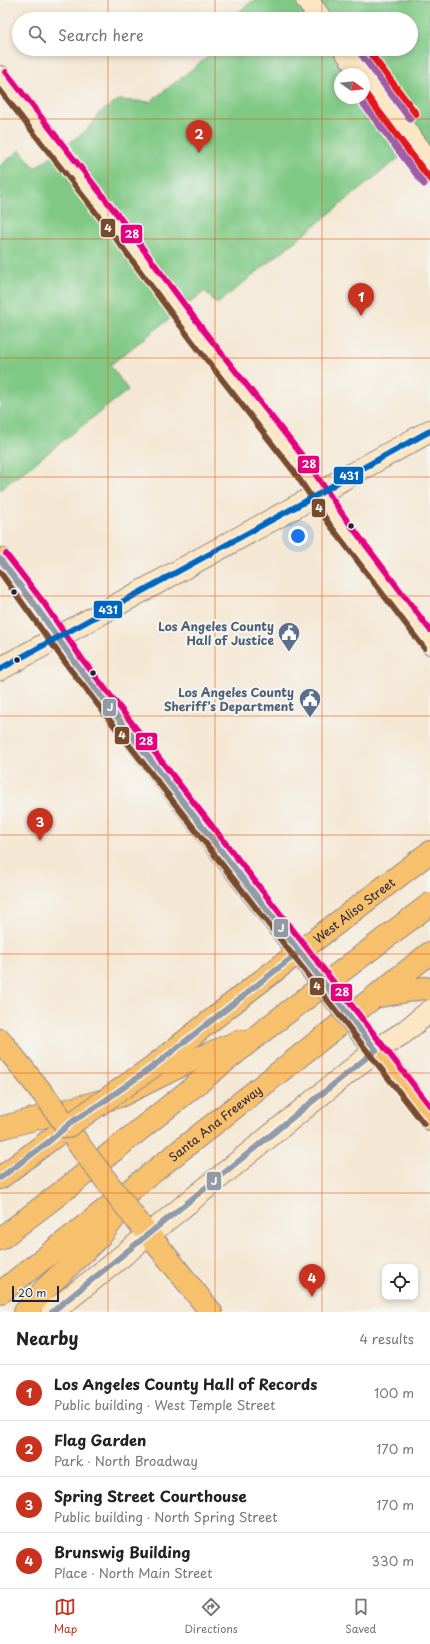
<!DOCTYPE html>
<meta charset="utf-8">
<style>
:root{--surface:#fff;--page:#f2f2f2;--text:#222;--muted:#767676;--line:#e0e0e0;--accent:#c8321e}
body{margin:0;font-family:"Playpen Sans",sans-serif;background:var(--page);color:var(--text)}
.controls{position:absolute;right:12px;bottom:12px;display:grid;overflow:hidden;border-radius:8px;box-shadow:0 2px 6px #0003}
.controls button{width:36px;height:36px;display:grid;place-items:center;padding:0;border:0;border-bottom:1px solid var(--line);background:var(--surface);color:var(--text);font:20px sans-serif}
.compass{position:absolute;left:334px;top:68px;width:36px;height:36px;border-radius:50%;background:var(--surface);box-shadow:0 2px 6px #0003;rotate:105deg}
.scale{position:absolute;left:12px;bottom:10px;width:47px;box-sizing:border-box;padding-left:4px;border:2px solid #22223b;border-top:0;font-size:11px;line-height:14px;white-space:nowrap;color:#22223b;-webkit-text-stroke:3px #f6f6f2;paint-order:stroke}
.you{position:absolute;left:298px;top:536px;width:14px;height:14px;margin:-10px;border:3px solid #fff;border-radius:50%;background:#1a73e8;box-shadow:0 0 0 6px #1a73e833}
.badge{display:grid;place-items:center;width:26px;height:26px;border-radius:50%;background:var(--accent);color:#fff;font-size:13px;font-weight:700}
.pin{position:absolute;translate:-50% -33px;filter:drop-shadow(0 1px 2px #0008)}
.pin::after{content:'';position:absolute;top:21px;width:14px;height:12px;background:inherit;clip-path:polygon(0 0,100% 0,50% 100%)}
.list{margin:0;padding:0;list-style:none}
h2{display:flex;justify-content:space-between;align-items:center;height:52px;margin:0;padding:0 16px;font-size:17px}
h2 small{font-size:13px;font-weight:400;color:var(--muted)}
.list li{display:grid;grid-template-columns:26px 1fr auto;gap:12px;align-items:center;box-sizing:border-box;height:56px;padding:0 16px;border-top:1px solid var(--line)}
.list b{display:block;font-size:15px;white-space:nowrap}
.list p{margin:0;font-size:13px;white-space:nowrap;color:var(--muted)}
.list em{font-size:13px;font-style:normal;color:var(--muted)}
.icon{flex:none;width:22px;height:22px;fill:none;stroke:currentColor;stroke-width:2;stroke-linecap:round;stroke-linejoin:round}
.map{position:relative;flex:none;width:430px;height:1312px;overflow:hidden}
.search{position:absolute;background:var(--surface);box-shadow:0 2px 6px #0003;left:12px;right:12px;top:12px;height:44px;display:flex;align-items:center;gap:10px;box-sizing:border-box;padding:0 14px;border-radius:22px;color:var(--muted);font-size:15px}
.sheet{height:276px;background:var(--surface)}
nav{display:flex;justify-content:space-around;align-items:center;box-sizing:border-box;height:56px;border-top:1px solid var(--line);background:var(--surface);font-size:11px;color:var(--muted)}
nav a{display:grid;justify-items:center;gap:2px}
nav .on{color:var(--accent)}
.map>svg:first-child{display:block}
.green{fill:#80c985;stroke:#517660;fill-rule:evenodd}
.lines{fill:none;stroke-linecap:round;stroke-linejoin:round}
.secondary-casing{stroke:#8b8487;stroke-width:24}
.primary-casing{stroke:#8b8487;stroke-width:24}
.highway-casing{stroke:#8b8487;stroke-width:24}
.secondary{stroke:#fce6c4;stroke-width:22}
.primary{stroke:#f7c06c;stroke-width:22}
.highway{stroke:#f7c06c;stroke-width:22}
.primary-bridge-casing{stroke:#8b8487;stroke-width:24;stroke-linecap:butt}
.primary-bridge{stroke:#f7c06c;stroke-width:22}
.bus-1-casing{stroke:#f6f6f2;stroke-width:9}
.bus-2-casing{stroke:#f6f6f2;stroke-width:9}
.bus-3-casing{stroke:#f6f6f2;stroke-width:9}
.bus-4-casing{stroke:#f6f6f2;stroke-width:9}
.bus-1{stroke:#919aa5;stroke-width:6}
.bus-2{stroke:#7a4b2a;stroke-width:6}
.bus-3{stroke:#e5007d;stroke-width:6}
.bus-4{stroke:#0065bd;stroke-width:6}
.metro-1-casing{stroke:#f6f6f2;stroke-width:10}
.metro-2-casing{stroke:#f6f6f2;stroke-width:10}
.metro-1{stroke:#e3131b;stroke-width:7}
.metro-2{stroke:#a05da5;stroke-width:7}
.grid{fill:none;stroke:#de560e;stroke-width:1;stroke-opacity:0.55}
.bus-dot{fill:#22223b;stroke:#f6f6f2;stroke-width:1.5}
.labels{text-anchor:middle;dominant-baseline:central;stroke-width:4;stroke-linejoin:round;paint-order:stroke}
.service-label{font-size:12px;font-weight:bold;fill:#4e5e75;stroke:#f6f6f2;text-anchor:end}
.street-label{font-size:12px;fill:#22223b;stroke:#f6f6f2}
.line-badge{stroke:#f6f6f2;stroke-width:1.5}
.badge-label{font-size:11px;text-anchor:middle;font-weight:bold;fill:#fff}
</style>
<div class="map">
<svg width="430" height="1312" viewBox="0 0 430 1312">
<rect width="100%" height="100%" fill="#f6f6f2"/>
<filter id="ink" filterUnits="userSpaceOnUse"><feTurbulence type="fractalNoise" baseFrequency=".025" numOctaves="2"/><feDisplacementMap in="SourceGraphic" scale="8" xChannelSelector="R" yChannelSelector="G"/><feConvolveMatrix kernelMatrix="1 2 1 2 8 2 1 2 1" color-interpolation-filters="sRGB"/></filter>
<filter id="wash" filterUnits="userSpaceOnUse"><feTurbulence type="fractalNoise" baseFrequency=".012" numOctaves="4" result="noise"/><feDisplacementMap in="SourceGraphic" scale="16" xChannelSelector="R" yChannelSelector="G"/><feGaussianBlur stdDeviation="0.9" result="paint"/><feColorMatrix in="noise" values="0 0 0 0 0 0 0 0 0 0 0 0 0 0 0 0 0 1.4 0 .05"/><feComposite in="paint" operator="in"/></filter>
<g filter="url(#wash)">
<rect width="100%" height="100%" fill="#f4e7d3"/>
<path class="green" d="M254,0h176v150l-29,6 -184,148 -12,-13 -95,74 18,25 -128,100v-324l20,-16 15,18 52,-38 11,-16 21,-14 31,2 68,-53h193v-30h-181zM340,74h24v24h-24z"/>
</g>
<g filter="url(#ink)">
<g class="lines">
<g class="secondary-casing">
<g id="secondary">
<path d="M307,0l14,19"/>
<path d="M344,49l19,25"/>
<path d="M364,76l66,87"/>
<path d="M0,77l114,146 84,113 104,132 34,52 94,123"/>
<path d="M0,669l319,-175 24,-15 87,-48"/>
<path d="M52,1312c109,-86 216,-175 324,-262l27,-17 27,-22"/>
</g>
</g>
<g class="primary-casing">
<g id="primary">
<path d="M0,559l37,49 39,56 234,303"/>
<path d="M363,1035l25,29 42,55"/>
<path d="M0,1040l48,60"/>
<path id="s1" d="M155,1065l97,-77 178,-136"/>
<path d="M0,1178l67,-51 15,22"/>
<path d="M137,1221l26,31 48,60"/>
</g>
</g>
<g class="highway-casing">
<g id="highway">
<path d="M380,996l43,-8 7,1"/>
<path d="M0,1128l120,-32 66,-33 54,-22"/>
<path d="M0,1239l67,-51 196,-157 167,-127"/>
<path id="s2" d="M0,1293l430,-340"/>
<path d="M25,1312l20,-23 57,-55 22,-29"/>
</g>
</g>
<use href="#secondary" class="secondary"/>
<use href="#primary" class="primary"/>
<use href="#highway" class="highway"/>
<g class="primary-bridge-casing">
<g id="primary-bridge">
<path d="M310,967l53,68"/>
<path d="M48,1100l19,27 88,-62"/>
<path d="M82,1149l55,72"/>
</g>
</g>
<use href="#primary-bridge" class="primary-bridge"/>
<g class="bus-1-casing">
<g id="bus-1">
<path d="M0,559l37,49 39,56 300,386"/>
<path d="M0,1178l47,-35 26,-22 23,-14 59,-42 144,-113"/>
<path d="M52,1312l324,-262"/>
</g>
</g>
<g class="bus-2-casing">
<g id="bus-2">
<path d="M0,90l108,138 84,113 103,132 35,52 94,123"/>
<path d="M0,572l70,97 354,455"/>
</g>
</g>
<g class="bus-3-casing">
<g id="bus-3">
<path d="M6,72l114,146 84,113 104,132 35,52 87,115"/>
<path d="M6,554l38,49 38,56 348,447"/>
</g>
</g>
<g class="bus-4-casing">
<path id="bus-4" d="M0,669l319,-175 24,-15 87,-48"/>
</g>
<use href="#bus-1" class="bus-1"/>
<use href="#bus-2" class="bus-2"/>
<use href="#bus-3" class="bus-3"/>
<use href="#bus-4" class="bus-4"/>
<g class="metro-1-casing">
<g id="metro-1">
<path d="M367,49l49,65"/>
<path d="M364,92l66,87"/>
</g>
</g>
<g class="metro-2-casing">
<g id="metro-2">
<path d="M361,54l49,65"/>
<path d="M359,98l65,86"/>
</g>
</g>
<use href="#metro-1" class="metro-1"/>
<use href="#metro-2" class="metro-2"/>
</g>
</g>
<path class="grid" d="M108,0v19M215,0v19M322,0v19M108,49v1263M215,49v1263M322,49v1263M0,119h430M0,239h430M0,358h430M0,477h430M0,596h430M0,716h430M0,835h430M0,954h430M0,1073h430M0,1193h430"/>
<defs>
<g id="civic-pin" transform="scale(1.15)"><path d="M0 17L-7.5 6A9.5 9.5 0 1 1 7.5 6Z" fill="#5c6f8a" stroke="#f6f6f2"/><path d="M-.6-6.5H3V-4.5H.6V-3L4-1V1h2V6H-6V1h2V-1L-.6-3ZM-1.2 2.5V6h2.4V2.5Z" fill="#fff"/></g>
</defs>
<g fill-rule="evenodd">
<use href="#civic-pin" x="289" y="633"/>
<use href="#civic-pin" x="310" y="699"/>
</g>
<g class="bus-dot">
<circle cx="351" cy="526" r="3.5"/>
<circle cx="14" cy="592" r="3.5"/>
<circle cx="17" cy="660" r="3.5"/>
<circle cx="93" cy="673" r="3.5"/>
</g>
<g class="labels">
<g class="service-label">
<text x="274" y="626">Los Angeles County<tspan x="274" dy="14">Hall of Justice</tspan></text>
<text x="294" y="692">Los Angeles County<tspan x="294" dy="14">Sheriff's Department</tspan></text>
</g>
<g class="street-label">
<text stroke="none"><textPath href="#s1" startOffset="252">West Aliso Street</textPath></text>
<text stroke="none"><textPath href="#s2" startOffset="274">Santa Ana Freeway</textPath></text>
</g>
</g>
<g class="line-badge">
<rect x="100" y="218" width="16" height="20" rx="4" fill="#7a4b2a"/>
<rect x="120" y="224" width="23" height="20" rx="4" fill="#e5007d"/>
<rect x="297" y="455" width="23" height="19" rx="4" fill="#e5007d"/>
<rect x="333" y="466" width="31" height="19" rx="4" fill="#0065bd"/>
<rect x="311" y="498" width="15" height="20" rx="4" fill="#7a4b2a"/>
<rect x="93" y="600" width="30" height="19" rx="4" fill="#0065bd"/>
<rect x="102" y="698" width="15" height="19" rx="4" fill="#919aa5"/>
<rect x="114" y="726" width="16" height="19" rx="4" fill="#7a4b2a"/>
<rect x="135" y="732" width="23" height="19" rx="4" fill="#e5007d"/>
<rect x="273" y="918" width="16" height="20" rx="4" fill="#919aa5"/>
<rect x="309" y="977" width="16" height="19" rx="4" fill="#7a4b2a"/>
<rect x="330" y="983" width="23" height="19" rx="4" fill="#e5007d"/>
<rect x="206" y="1171" width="16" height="20" rx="4" fill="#919aa5"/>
</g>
<g class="badge-label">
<text x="108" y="232">4</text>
<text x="132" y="238">28</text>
<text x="309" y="468">28</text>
<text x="349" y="480">431</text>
<text x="319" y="512">4</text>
<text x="108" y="614">431</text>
<text x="110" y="711">J</text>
<text x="122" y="739">4</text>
<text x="146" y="745">28</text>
<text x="281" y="932">J</text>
<text x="317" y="990">4</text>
<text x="342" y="996">28</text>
<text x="214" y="1185">J</text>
</g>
</svg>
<div class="controls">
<button><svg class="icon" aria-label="locate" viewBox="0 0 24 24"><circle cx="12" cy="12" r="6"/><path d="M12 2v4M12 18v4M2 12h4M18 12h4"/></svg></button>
</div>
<svg class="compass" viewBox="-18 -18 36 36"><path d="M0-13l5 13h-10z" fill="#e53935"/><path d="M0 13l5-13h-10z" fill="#767676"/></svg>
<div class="scale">20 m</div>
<div class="you"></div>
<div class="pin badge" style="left:361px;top:316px">1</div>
<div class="pin badge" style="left:199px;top:153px">2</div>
<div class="pin badge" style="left:40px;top:841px">3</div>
<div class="pin badge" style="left:312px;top:1297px">4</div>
<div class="search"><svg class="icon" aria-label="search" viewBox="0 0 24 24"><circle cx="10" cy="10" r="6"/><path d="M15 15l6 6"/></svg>Search here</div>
</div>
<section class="sheet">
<h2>Nearby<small>4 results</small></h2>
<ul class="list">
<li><span class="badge">1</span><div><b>Los Angeles County Hall of Records</b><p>Public building · West Temple Street</p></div><em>100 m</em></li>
<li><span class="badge">2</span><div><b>Flag Garden</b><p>Park · North Broadway</p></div><em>170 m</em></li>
<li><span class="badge">3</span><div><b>Spring Street Courthouse</b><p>Public building · North Spring Street</p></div><em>170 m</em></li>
<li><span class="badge">4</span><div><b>Brunswig Building</b><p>Place · North Main Street</p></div><em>330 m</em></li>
</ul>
</section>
<nav>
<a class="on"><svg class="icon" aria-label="map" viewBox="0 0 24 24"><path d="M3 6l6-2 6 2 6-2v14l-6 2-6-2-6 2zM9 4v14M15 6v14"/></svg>Map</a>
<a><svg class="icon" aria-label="directions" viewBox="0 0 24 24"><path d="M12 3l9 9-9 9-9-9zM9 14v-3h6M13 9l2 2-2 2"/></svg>Directions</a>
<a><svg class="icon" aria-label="saved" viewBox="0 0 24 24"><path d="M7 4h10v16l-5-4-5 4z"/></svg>Saved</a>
</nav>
